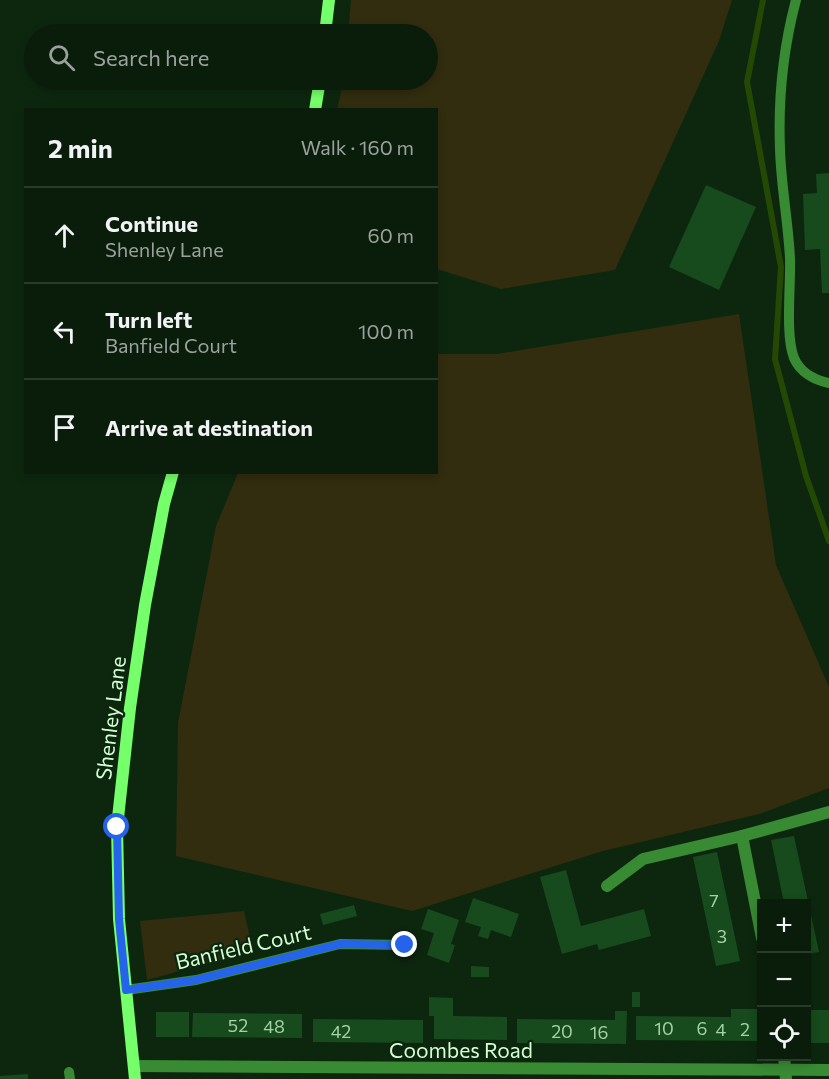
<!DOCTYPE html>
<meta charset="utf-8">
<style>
:root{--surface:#0a1d0b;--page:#182a19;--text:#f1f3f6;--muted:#99a29d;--line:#2a3b2c}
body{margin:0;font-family:Commissioner,sans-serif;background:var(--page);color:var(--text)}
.controls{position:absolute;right:18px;bottom:18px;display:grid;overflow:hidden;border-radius:0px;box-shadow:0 3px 9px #0003}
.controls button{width:54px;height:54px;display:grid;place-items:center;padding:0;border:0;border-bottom:2px solid var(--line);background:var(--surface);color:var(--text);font:30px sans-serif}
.stop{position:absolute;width:18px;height:18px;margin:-14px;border:4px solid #2563eb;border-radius:50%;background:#fff}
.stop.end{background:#2563eb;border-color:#fff;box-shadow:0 2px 6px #0008}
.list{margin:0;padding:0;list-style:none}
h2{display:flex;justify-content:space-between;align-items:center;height:78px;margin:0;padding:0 24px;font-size:26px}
h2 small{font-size:20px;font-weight:400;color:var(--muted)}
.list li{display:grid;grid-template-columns:39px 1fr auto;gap:18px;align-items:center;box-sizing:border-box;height:96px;padding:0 24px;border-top:2px solid var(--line)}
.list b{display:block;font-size:22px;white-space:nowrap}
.list p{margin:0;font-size:20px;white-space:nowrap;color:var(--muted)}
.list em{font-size:20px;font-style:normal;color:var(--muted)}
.icon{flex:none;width:33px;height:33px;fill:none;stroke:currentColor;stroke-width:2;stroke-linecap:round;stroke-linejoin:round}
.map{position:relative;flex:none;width:829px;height:1079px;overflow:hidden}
.search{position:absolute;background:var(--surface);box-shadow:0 3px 9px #0003;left:24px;top:24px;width:414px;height:66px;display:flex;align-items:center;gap:15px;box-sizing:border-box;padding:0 21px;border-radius:33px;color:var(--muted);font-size:22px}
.panel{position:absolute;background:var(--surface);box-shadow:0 3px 9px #0003;left:24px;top:108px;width:414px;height:366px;border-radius:0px}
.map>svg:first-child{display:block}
.green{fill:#322d0f}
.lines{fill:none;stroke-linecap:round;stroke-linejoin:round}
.stream{stroke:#244904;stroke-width:6}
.building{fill:#174a1c}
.service{stroke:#388b33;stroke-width:10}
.minor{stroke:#388b33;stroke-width:12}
.secondary{stroke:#75ff6a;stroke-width:12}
.route{stroke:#2563eb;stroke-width:8}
.labels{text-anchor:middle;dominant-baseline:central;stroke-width:4.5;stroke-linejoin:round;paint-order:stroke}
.number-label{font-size:18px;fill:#a4d2a6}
.street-label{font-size:21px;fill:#d3ffd4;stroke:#0d270f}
</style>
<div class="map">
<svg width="829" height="1079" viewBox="0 0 829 1079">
<rect width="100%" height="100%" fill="#0d270f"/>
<g class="green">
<path d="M351,0h381l-13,41 -104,229 -114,19 -64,-20 -1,-159 -99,-1 7,-29h84v-46h-80z"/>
<path d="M739,314l37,251 53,122v101l-70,26 -156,37 -191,60 -236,-55 2,-133 38,-197 22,-53 198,-1 1,-118h60z"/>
<path d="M244,911l9,40 -106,29 -7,-59z"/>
</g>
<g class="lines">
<path class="stream" d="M763,0l-16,82 34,185 -6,92 31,117 23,65"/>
</g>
<g class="building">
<path d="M829,173v120h-7l-2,-44 -15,1 -2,-56 14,-1 -1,-19z"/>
<path d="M706,185l50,22 -37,83 -50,-23z"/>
<path d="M794,836l25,116 -12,2v-51h-23l-13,-63z"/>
<path d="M717,852l23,109 -24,5 -23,-109z"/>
<path d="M566,870l15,56 63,-17 7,27 -52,14 -2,-6 -35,10 -22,-77z"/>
<path d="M473,898l46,16 -8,23 -20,-7 -3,9 -10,-3 3,-9 -16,-5z"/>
<path d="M354,905l3,11 -34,9 -3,-11z"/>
<path d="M428,909l31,11 -8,24 4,1 -6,18 -22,-8 7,-22 -13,-4z"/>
<path d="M471,966l18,1v10h-18z"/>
<rect x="632" y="992" width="8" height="15"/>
<path d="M429,997l24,1v18l54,1v23l-73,-1v-23h-5z"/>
<path d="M731,1009h28v32l-123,-1v-24l95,1z"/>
<rect x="807" y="1010" width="22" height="33"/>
<path d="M615,1011h12l-1,33 -109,-1v-24l98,1z"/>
<rect x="156" y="1012" width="33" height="25"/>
<path d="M193,1013l109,1v24l-110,-1z"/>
<path d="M313,1019l110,1v23l-110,-1z"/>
<path d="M28,1074v5h-28v-3z"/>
</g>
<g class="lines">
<g class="service">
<path d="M796,0c-13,49 -18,98 -16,149 1,36 8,72 10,109 1,26 -5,77 4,100 6,14 20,22 35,25"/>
<path d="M126,990l70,-10 144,-36 65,1"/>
<path d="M69,1072l1,7"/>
</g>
<g class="minor">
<path d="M742,836l20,102"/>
<path d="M607,886l36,-27 99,-23 87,-24"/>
<path d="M784,1056l2,23"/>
<path d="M134,1066l695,4"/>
</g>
<g class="secondary">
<path d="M325,34l4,-34"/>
<path d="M315,110l5,-30"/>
<path d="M135,1079l-16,-160 -2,-92 13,-119 15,-103 19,-101 9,-32"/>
</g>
</g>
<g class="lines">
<path class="route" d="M117,827l2,92 7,71 70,-10 144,-36 65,1"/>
</g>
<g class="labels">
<g class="number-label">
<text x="714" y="900">7</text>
<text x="722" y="936">3</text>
<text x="238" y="1025">52</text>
<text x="274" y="1026">48</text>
<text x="664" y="1028">10</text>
<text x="702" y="1028">6</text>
<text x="721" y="1029">4</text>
<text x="745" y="1029">2</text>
<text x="341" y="1031">42</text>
<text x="562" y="1031">20</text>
<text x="599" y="1032">16</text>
</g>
<g class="street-label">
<text transform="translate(110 718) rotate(-83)">Shenley Lane</text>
<text transform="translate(243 946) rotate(-13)">Banfield Court</text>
<text x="461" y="1049">Coombes Road</text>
</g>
</g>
</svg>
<div class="controls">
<button>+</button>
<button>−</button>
<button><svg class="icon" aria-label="locate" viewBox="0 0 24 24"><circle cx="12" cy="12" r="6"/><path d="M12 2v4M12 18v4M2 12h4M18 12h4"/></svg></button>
</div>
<div class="stop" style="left:117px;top:827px"></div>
<div class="stop end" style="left:405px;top:945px"></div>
<div class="search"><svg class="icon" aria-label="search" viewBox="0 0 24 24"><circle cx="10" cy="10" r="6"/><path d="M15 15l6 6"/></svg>Search here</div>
<section class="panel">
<h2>2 min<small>Walk · 160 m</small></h2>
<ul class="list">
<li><svg class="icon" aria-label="ahead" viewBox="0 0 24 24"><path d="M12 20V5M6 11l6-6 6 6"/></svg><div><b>Continue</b><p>Shenley Lane</p></div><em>60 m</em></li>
<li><svg class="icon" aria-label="left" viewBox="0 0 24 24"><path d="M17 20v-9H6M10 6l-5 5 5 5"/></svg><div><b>Turn left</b><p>Banfield Court</p></div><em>100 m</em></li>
<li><svg class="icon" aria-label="arrive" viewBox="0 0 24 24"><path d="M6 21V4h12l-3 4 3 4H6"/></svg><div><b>Arrive at destination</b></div></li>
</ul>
</section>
</div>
